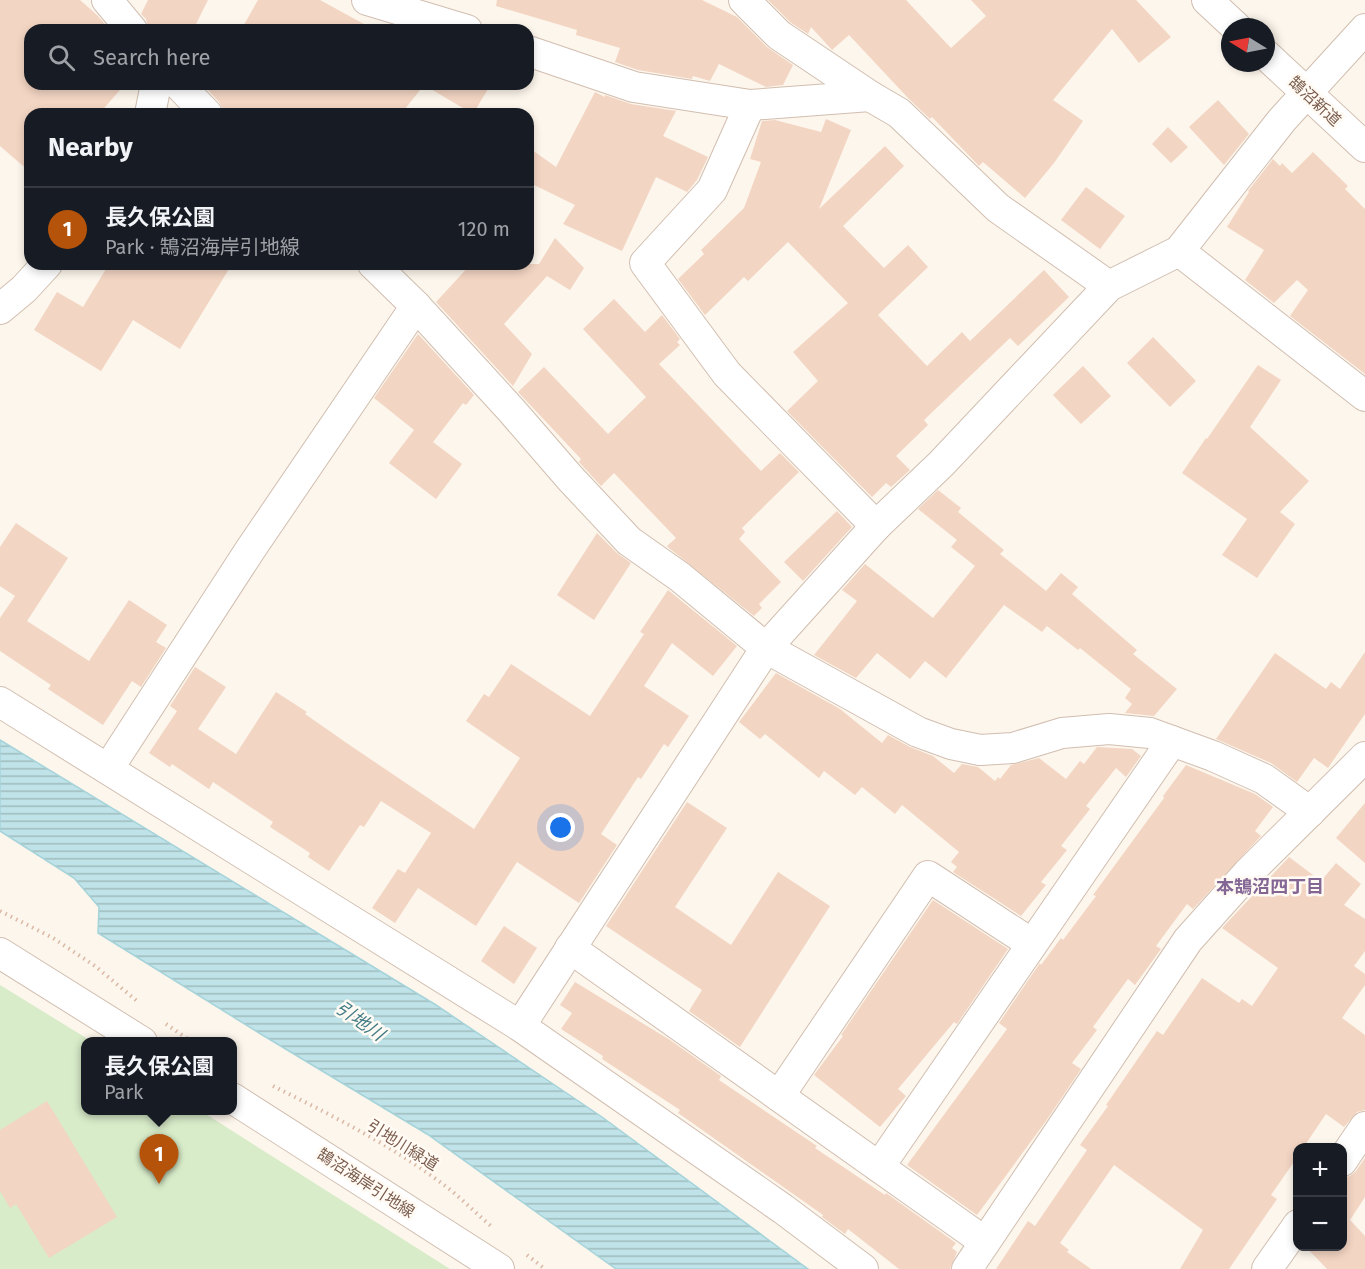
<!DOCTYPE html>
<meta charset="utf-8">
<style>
:root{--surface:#171b24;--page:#242831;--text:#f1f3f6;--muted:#9ea1a6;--line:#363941;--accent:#b45309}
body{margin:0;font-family:"Fira Sans","Noto Sans JP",sans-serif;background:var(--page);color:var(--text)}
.controls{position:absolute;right:18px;bottom:18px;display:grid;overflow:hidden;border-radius:12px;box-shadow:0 3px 9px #0003}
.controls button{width:54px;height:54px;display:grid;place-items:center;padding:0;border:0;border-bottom:2px solid var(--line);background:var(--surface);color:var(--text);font:30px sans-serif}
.compass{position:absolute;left:1221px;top:18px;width:54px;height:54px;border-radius:50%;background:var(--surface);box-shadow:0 3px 9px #0003;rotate:280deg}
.you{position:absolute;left:561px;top:828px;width:21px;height:21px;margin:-15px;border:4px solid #fff;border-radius:50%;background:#1a73e8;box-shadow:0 0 0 9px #1a73e833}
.badge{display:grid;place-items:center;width:39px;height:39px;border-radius:50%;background:var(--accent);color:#fff;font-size:20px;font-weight:700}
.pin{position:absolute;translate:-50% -50px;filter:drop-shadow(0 2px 3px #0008)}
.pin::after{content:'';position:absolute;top:32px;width:21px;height:18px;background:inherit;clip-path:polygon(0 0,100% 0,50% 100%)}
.popup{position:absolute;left:81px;top:1037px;width:156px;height:78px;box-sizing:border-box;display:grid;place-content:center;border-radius:12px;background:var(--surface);filter:drop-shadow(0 2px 4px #0005);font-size:20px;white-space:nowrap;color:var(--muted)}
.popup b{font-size:22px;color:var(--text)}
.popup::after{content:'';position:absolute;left:50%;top:100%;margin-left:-12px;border:12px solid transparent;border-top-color:var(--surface)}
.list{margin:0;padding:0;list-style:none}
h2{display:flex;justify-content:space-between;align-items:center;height:78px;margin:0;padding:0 24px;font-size:26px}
h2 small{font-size:20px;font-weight:400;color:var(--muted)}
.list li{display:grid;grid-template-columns:39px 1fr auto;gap:18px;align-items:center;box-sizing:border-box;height:84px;padding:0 24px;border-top:2px solid var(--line)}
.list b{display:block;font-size:22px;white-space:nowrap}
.list p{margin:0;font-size:20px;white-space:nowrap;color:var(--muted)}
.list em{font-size:20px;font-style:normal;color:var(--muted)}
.icon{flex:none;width:33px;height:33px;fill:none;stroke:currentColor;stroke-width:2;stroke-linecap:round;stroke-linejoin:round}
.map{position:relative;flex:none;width:1365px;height:1269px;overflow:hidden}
.search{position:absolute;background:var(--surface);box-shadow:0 3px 9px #0003;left:24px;top:24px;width:510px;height:66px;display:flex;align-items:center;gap:15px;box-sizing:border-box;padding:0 21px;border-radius:18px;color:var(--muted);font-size:22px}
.panel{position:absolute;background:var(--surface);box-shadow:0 3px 9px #0003;left:24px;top:108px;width:510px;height:162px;border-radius:18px}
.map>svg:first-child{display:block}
.park{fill:#d8ecc9}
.water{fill:url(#water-rules);stroke:#a5d3da;stroke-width:1.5}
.building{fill:#f3d5c3}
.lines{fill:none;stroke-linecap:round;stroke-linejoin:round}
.minor-casing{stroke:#d1beb0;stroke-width:32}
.path{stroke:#d9b8a5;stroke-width:4;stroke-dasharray:1.5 4.5;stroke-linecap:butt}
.minor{stroke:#fff;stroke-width:30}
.labels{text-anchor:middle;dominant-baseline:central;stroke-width:5;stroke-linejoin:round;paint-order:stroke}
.street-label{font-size:16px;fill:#7a5c4d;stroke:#fffaf3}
.neighbourhood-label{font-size:18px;font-weight:bold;fill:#846695;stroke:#fffaf3}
.water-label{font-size:18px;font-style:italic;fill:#437c86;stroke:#fffaf3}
</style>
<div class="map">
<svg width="1365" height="1269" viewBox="0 0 1365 1269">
<defs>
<pattern id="water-rules" width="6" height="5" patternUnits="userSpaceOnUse" patternTransform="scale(1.5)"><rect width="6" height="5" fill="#bfe3e8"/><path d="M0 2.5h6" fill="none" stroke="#a0bbbe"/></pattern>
</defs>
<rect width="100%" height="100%" fill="#fdf6ec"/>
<path class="park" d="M0,985l91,56 -5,1v68l115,1 249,158h-450z"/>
<path class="water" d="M0,740l436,265 166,112 206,152h-192l-189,-135 -163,-98 -166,-103 1,-26 -25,-29 -74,-47z"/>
<g class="building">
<path d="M0,0h80l17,15 13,15h-80v54h95l-26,30h-69v58l-30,-26z"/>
<path d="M148,0h60l-15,30h-44l-3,-11 -5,-5z"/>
<path d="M258,0h62l55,30h-134z"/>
<path d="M497,0h205l35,17 30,30 26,18 -10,20 -17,2 -47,-23 -9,17 -17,-5 -1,3 -54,-9 -23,-8 5,-14 -44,-13 1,-5 -81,-24z"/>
<path d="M768,0h138l45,48 35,-32 -15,-16h165l35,37 -32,26 -27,-34 -59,71 30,21 -29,42 -29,35 -42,-36 -4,4 -47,-49 -2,2 -21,-20 -60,-64 -17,15 -21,-23 -3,7 -18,-12z"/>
<path d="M212,84h279l-18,30 -49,-29 -23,29h-172l-5,-3 -5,-9 -11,-12z"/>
<path d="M595,92l10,5v-2l26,9 45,7 -13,25 45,21 -11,23 -10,12 -31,-15 -34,74 -59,-27 12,-19 -47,-23v-35l28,20z"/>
<path d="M1218,100l31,34 -25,31 -35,-38z"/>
<path d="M826,119l25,11 -32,79 66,-63 19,20 -61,60 41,42 24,-23 20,22 -50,48 49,51 35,-34 8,9 74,-71 25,27 -51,49 -8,-8 -86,82 4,5 -32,31 14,14 -19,17 -5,-4 -14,14 -85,-86 31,-30 -25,-29 55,-49 -60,-61 -40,39 -4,-4 -39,38 -27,-36 26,-25 -3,-4 43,-42 17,-46 -11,-3 12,-38 13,-1 46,12z"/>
<path d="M1168,127l20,20 -17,16 -19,-19z"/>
<path d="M1313,152l35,34 -3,3 20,20v165l-75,-58 18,-26 -11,-10 -23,23 -29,-23 19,-30 -37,-23 22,-35 -1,-1 25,-32 7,7 2,-3 10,10z"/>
<path d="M1086,187l39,29 -25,33 -39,-29z"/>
<path d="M555,238l29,30 -14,22 -23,-14 -43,48 28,30 -19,32 -77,-84 35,-38h68z"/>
<path d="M109,264h123l-52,85 -47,-29 -32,51 -67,-41 23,-38 26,15z"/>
<path d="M614,299l31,33 17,-17 18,24 -3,3 3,3 -21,19 102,107 19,-18 19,19 -57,56 3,4 -6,7 42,43 -22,22 3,4 -8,8 -85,-68 -2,-2 9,-8 -62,-65 -13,13 -22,-24 2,-3 -63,-67 26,-25 64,67 38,-37 -63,-68z"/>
<path d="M418,334l56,61 -8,10 -3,-2 -30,39 29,22 -26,35 -47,-36 25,-33 -40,-32z"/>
<path d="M1153,337l43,44 -26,26 -43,-44z"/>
<path d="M1258,365l23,15 -31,47 59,54 -29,31 15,12 -38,54 -35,-23 25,-36 -65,-46 24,-35 1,1z"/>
<path d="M1083,366l28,30 -30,28 -28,-29z"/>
<path d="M938,490l23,18 -3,4 46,38 -4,4 46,37 15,-18 17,14 -6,7 65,56 -4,4 44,35 -23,27 -29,-3 7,-9 -7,-6 6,-9 -51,-41 -2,2 -31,-24 -5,6 -38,-27 -58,73 -21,-17 -15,18 -33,-26 -21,25 -42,-23 43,-54 -15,-11 23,-26 68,54 42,-52 -24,-19 6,-7 -39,-31z"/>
<path d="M837,511l15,16 -49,54 -19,-19z"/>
<path d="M16,523l52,35 -41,63 62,40 40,-61 38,25 -11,17 10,6 -25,39 -9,-6 -29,44 -55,-36 3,-4 -51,-34v-33l15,-22 -15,-10v-39z"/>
<path d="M597,533l20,20 14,10 -37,57 -37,-25z"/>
<path d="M668,590l69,56 -24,30 -41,-33 -28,43 45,30 -21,31 -4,-3 -23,35 -3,-2 -37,57 16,11 -38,58 -62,-41 -41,64 -58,-38 -23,35 -23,-15 26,-39 7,4 26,-40 -50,-32 -17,26 -4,-2 -31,46 -21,-14 2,-4 -40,-26 3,-5 -60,-40 -4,7 -37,-25 -2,3 -21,-14 28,-42 -7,-5 25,-39 31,20 -28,42 38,25 40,-62 31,20 -2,2 46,32 123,83 46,-71 -54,-37 18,-27 5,3 22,-33 79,52 54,-82 -4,-2z"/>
<path d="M1365,652v62l-37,54 -14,-10 -17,24 -26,-19 -55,-24 59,-86 51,36 5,-7 9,7z"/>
<path d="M776,673l64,36 42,34 6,-8 22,12 23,9 21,17 8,-9 16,3 17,14 3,-4 2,2 11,-14 28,-7 27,21 14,-18 4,3 13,-17 35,2 9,7 -15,21 -10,-9 -30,38 4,3 -29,37 6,4 -26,32 5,3 -25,31 -68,-44 4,-5 -6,-5 8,-10 -57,-47 -7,9 -33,-27 -7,8 -31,-24 -5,7 -54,-44 -5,5 -21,-17z"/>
<path d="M1186,765l69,29 18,13 -18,24 6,5 -68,73 -6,-5 -31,42 5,3 -26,36 -7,-6 -35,48 4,3 -25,33 9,6 -35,52 -69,94 -70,-50 100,-136 -8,-6 41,-60 1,2 20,-27 2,2 33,-44 -3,-1 71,-97 -1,-2z"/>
<path d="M687,802l40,26 -52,79 56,38 47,-73 52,34 -90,141 -51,-36 13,-21 -96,-64z"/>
<path d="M1365,803v60l-29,-25z"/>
<path d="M1289,857l32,24 15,-18 25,21 -17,21 21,14v32l-11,15 11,8v11l-23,33 23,17v75l-8,2 -13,15 -18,-13 -23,34h-5v8l-27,39 6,4 -48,70h-49l23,-39 -89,-65 -54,78 9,7 -2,2 24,17h-95l32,-48 7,5 52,-76 -7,-5 28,-39 -2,-1 51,-74 6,4 39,-57 37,25 3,-4 10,7 26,-38 -56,-40z"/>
<path d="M933,900l75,49 -51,75 -3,-2 -56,67 8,7 -26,31 -66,-52 29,-39 -2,-1z"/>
<path d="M504,926l33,22 -23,36 -33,-23z"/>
<path d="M575,982l95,58 51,36 -2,4 98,66 -2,2 70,47 1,-2 70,50 -4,5 5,4 -7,17h-51l-51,-40 -3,5 -23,-17 1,-2 -145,-102 2,-3 -78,-51 1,-3 -42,-27 11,-16 -12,-8z"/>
<path d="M47,1101l70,116 -68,41 -33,-54 -6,4 -10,-17v-61z"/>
<path d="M1365,1158v39l-15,23 15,16v33h-38l-22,-23h37v-68l8,-2 6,-5z"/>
</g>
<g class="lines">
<g class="minor-casing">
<g id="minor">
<path d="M107,0l25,30"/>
<path d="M367,0l100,30"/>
<path d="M744,0l35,35 91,61 29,17 99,95 111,78"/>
<path d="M1207,0l29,27"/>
<path d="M528,51l106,36 116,18 120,-9"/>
<path d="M1266,55l99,92"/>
<path d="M178,84l29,30"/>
<path d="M750,105l-38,85 -67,73 82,111 149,152"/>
<path d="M150,114l6,-30"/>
<path d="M1179,251l186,145"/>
<path d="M373,264l43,42 96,105 58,67 59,63 51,36 86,71 152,84 33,12 29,6 33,-2 49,-15 47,-4 41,4 63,23 51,23 46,33"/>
<path d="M0,309l24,-20 23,-25"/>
<path d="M0,702l520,324 263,183 80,60"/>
<path d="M108,769l142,-219 166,-244"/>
<path d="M570,948l415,294"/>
<path d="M0,953l142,89"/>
<path d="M520,1026l246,-378 110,-122 65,-62 168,-178 70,-35 103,-131 83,-91"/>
<path d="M779,1096l149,-220 104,68"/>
<path d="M232,1098l267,171"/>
<path d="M1342,1161l23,-34"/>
<path d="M879,1167l293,-426"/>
<path d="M967,1269l221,-329 60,-67 117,-116"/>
<path d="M1267,1269l31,-44"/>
</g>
</g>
<g class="path">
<path d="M0,911l53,27 42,28 42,35"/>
<path d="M166,1024l26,18"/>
<path d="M273,1086c62,31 126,63 180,106 13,11 25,23 38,34"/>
<path d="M527,1255l18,14"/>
</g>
<use href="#minor" class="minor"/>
</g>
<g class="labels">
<g class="street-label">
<text transform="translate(1315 101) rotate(43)">鵠沼新道</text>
<text transform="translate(403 1145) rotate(32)">引地川緑道</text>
<text transform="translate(366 1183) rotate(33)">鵠沼海岸引地線</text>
</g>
<g class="neighbourhood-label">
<text x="1270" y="887">本鵠沼四丁目</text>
</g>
<g class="water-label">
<text transform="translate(360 1021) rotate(35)">引地川</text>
</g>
</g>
</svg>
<div class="controls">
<button>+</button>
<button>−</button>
</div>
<svg class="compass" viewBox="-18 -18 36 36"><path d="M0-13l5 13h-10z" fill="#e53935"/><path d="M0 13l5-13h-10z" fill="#9ea1a6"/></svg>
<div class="you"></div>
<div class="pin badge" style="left:159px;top:1184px">1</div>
<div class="popup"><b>長久保公園</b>Park</div>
<div class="search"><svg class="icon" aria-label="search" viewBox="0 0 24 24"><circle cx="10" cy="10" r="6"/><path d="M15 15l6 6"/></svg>Search here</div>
<section class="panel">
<h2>Nearby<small></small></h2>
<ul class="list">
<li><span class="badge">1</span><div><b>長久保公園</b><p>Park · 鵠沼海岸引地線</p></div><em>120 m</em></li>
</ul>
</section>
</div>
